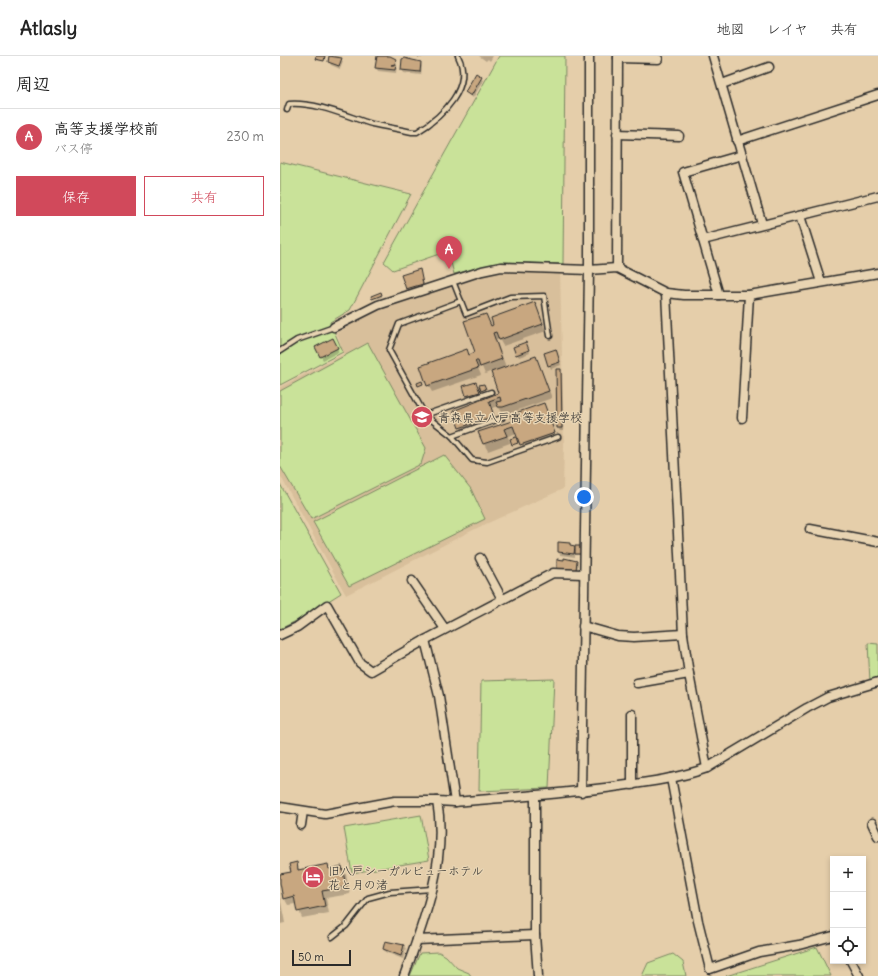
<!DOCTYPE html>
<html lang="ja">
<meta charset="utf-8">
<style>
:root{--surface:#fff;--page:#f6f6f6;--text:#222;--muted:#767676;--line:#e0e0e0;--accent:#d1495b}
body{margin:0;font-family:Delius,"Klee One",sans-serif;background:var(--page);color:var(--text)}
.controls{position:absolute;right:12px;bottom:12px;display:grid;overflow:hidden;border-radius:0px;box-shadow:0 2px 6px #0003}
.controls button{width:36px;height:36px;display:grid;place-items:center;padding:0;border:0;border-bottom:1px solid var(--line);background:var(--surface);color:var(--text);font:20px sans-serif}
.scale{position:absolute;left:12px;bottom:10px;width:59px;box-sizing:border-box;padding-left:4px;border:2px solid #2b2b2b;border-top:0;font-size:11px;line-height:14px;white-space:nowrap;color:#2b2b2b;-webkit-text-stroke:3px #e8d4b2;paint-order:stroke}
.you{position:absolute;left:304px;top:441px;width:14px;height:14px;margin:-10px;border:3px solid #fff;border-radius:50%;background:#1a73e8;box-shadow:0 0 0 6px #1a73e833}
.badge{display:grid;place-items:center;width:26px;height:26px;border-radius:50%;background:var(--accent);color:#fff;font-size:13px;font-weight:700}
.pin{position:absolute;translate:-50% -33px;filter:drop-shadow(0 1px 2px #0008)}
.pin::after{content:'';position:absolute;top:21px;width:14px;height:12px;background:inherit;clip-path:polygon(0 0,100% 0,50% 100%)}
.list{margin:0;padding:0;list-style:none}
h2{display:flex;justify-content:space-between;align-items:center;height:52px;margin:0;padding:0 16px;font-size:17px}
h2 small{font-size:13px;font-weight:400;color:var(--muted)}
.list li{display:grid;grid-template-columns:26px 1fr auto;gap:12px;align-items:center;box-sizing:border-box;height:56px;padding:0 16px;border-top:1px solid var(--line)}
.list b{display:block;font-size:15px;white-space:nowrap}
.list p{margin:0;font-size:13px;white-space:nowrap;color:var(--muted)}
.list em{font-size:13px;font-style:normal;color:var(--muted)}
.actions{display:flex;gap:8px;padding:12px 16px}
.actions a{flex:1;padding:9px 0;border:1px solid var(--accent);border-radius:0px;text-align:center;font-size:14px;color:var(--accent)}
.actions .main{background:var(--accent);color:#fff}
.icon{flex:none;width:22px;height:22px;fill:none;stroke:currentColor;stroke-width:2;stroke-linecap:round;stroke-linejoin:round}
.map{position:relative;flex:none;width:598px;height:920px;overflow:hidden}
header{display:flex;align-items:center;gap:24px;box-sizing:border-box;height:56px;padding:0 20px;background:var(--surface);border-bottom:1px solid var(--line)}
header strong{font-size:19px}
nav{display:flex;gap:22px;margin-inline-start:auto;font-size:14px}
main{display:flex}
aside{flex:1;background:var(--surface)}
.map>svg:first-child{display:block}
.built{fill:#d8bf9b}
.green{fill:#c9e299;stroke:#7a8662}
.shadow{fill:#0003}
.building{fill:#c8a780;stroke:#2b2b2b}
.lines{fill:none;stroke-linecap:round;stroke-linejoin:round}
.lane-casing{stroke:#2b2b2b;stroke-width:7}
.street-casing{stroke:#2b2b2b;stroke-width:11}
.lane{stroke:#e8d4b2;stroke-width:4}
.street{stroke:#e8d4b2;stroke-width:8}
.labels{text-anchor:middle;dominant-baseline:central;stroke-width:3;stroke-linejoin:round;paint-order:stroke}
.poi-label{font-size:12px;fill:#2b2b2b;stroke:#e8d4b2;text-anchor:start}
</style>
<header>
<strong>Atlasly</strong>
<nav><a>地図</a><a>レイヤ</a><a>共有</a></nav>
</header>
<main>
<aside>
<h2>周辺<small></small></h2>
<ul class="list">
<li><span class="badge">A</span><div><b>高等支援学校前</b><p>バス停</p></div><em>230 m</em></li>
</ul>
<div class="actions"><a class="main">保存</a><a>共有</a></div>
</aside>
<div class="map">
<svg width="598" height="920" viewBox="0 0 598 920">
<rect width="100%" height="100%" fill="#e5ceaa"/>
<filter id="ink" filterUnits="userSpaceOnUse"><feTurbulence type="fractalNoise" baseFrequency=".025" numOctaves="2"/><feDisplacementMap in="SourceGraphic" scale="8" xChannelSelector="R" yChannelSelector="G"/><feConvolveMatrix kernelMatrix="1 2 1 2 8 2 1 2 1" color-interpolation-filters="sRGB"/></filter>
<g filter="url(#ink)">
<path class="built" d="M280,213l4,177 -1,43 -86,39 -131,67 -66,-120v-88l64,-33 -7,-21 42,-25 103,-37z"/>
<g class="green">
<path d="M219,0h66l-2,208 -61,-2 -48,12 -5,-19 -4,-3 -52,18 -9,-8z"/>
<path d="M0,106l131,32 -61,116 -20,12 13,30 -63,33z"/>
<path d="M88,287l58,105 -5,16 -110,55 -31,-53v-75z"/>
<path d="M164,399l27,34 14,30 -136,67 -36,-64z"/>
<path d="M0,428l61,109 -41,26 -20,10z"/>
<path d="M588,587l10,1v35l-8,3z"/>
<path d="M274,623l-5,109 -70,3 2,-110z"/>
<path d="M141,759l8,45 -77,13 -8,-45z"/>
<path d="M537,891l14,29h-105z"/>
<path d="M159,896l7,4 11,12 12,5 2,3h-61l10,-23z"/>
<path d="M393,898l10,8 3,14h-44l6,-13z"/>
</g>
<g class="shadow">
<path d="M50,0l11,3 2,3 -3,7 -9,-4 -2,-3z"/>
<rect x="138" y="0" width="4" height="2"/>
<path d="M199,0h14l-3,5 -2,-2 -2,2z"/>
<path d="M115,3l2,4 -1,10 -18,-2 -2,-3z"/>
<path d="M141,7l1,3 -1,9 -17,-2 -2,-3z"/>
<path d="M201,21l2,4 -10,17 -7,-6z"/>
<path d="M139,214l6,19 -16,5 -7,-18z"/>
<path d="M101,237l1,4 -9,2 -1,-3z"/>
<path d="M255,248l11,27 -43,15 -4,-7 -3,1 10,27 30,-10 16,41 -45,16h-4l-5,-8 -6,2 -1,-4h-2l6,17 1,-1 1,3 -33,12 -10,-24 45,-18 -7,-22 -7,3 -3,-7 -4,1 3,7 -49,17 -4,-7 38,-35 3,5 7,-2 10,-38 6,12z"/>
<path d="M52,283l7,13 -16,8 -7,-13z"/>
<path d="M247,291l3,6 -11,4 -2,-3z"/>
<path d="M277,297l4,12 -10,4 -6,-15z"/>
<path d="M280,314l2,3 1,58h-3l-2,-3z"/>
<path d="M198,330l3,9 -12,4 -5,-12z"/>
<path d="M263,348l15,37 -33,11 -8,-19 -9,3 2,7 -22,8 -4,-7 29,-23z"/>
<path d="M279,487l11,1 6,6 5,-3v8h-6v2l-15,-2 -1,-3z"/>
<path d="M285,503l11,3 2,3 -1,8 -18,-1 -1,-3z"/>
<path d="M16,807l4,8 27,-6 3,5 12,-3 4,7 4,20 -24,4 3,15 -27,5 -6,-14 -8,1 -4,-7 -4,-20v-3l12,-2z"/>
<path d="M0,841l5,26 -5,1z"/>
<path d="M110,886l14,4 2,3 -3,10 -18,-7 -1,-3z"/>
</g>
<g class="building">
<path d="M36,0h9l-1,5 -9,-2z"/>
<path d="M49,0l13,2 -3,8 -11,-4z"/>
<path d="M97,0h13l6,3 -1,5 -4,1h5l-1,5 -20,-2z"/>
<path d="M124,2l17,4 -1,10 -19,-2 1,-11z"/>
<path d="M196,17l6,4 -11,19 -6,-4z"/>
<path d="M140,213l3,15 -17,5 -5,-14z"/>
<path d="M101,236l1,3 -10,4 -1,-3z"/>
<path d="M255,246l8,22 -44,16 -3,-8 -3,1 9,26 -22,8 -2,-6h-3l3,7 -51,18 -7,-20 47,-17 2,6 6,-3 -11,-31 22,-7 5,12 2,-1 -2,-7z"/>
<path d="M53,282l5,10 -18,9 -5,-10z"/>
<path d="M246,286l3,8 -13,5 -3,-8z"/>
<path d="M276,293l4,13 -12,4 -4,-13z"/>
<path d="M256,300l13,35 -46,16h-5l-2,-5 5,-1 -1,-4 -11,4 5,15 -35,12 -6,-17 45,-18 -7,-21z"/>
<path d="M276,313h5l1,59h-5z"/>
<path d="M142,325l1,3 -5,2 -1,-3z"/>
<path d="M196,326l4,10 -14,4 -3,-10z"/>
<path d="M204,328l2,5 -5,2 -2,-6z"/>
<path d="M264,347l11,30 -35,12 -7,-19 -9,3 3,7 -24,8 -5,-12 34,-11 -2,-6z"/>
<path d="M236,381l2,6 -6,2 -2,-6z"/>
<path d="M278,486l12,1v2l5,1 -1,8 -16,-2z"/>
<path d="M295,490h7l-1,8h-6z"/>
<path d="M284,502l13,3 -1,9 -19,-1v-10l7,1z"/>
<path d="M17,806l1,8 30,-6 1,5 13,-3 4,21 -24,4 3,15 -28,6 -3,-16 -11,3 -3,-16v-9l11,-2 -2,-8z"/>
<path d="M105,885l19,4 -3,11 -18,-7z"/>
</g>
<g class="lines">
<g class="lane-casing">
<g id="lane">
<path d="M7,54l2,-6c28,-2 57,12 83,20 13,3 27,5 40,8h5c25,-15 57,-45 41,-76"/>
<path d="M173,225l13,33 44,-17 34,-1 6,40"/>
<path d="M181,245l-62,23 -10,26 36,65 27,21 20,24 15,2 71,-25"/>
<path d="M0,295l17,-11 37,-13"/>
<path d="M145,359l66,-23"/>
<path d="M172,380l50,-18"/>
<path d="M52,881l14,-11 22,-28 22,-6 42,-3"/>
</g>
</g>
<g class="street-casing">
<g id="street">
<path d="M433,0l49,168"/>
<path d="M338,2l40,1"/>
<path d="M442,28l47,-17"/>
<path d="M337,78l62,2"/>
<path d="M457,85l141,-46"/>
<path d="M520,160l21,66"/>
<path d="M423,184l175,-44"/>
<path d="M337,212l1,-212"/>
<path d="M386,237l17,341 6,40 18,94"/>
<path d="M439,239l-36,-123 59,-17"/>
<path d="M54,271l44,-22 104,-34 19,-4 88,3 28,-2 49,25 18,2h65l129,-22"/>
<path d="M462,362l7,-123"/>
<path d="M530,473l68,13"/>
<path d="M200,502l22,41"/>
<path d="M132,525l33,48"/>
<path d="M303,570l35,10 16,1 49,-3"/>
<path d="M0,579l17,-8 30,-22 33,58 11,8 54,-31 128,-67 30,1"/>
<path d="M145,584l14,56 16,106"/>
<path d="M357,627l52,-9"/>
<path d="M391,722l27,143 12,48 49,-17 40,-7 34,-9"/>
<path d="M352,729v-71"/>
<path d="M301,736l8,-522v-214"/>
<path d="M255,739v140l3,41"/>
<path d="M157,745l18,1c55,-5 110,-8 165,-16 29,-4 59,-8 87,-18l100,-60 21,-11 50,-15"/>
<path d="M0,751l45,7 70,-13h42c11,58 -13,121 -33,175"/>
<path d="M592,767l6,13"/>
<path d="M21,769l2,-14"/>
<path d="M137,884l118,-5"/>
<path d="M571,905l8,15"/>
</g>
</g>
<use href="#lane" class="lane"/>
<use href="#street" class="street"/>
</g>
</g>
<defs>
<g id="school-disc" transform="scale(1.15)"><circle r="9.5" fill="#d1495b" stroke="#e8d4b2"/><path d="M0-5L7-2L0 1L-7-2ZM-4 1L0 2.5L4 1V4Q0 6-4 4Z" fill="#fff"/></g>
<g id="hotel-disc" transform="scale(1.15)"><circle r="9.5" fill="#d1495b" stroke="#e8d4b2"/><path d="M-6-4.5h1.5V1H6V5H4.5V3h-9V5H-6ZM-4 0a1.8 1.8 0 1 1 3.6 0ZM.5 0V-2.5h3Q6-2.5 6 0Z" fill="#fff"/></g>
</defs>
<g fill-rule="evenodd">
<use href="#school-disc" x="142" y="361"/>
<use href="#hotel-disc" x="33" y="821"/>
</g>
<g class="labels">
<g class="poi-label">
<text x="158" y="361">青森県立八戸高等支援学校</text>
<text x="48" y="814">旧八戸シーガルビューホテル<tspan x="48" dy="14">花と月の渚</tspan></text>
</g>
</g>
</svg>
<div class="controls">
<button>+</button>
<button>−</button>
<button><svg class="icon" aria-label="locate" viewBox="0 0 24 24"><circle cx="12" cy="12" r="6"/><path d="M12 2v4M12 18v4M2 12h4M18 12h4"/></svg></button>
</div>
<div class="scale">50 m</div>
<div class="you"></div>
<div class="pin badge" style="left:169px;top:213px">A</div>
</div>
</main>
